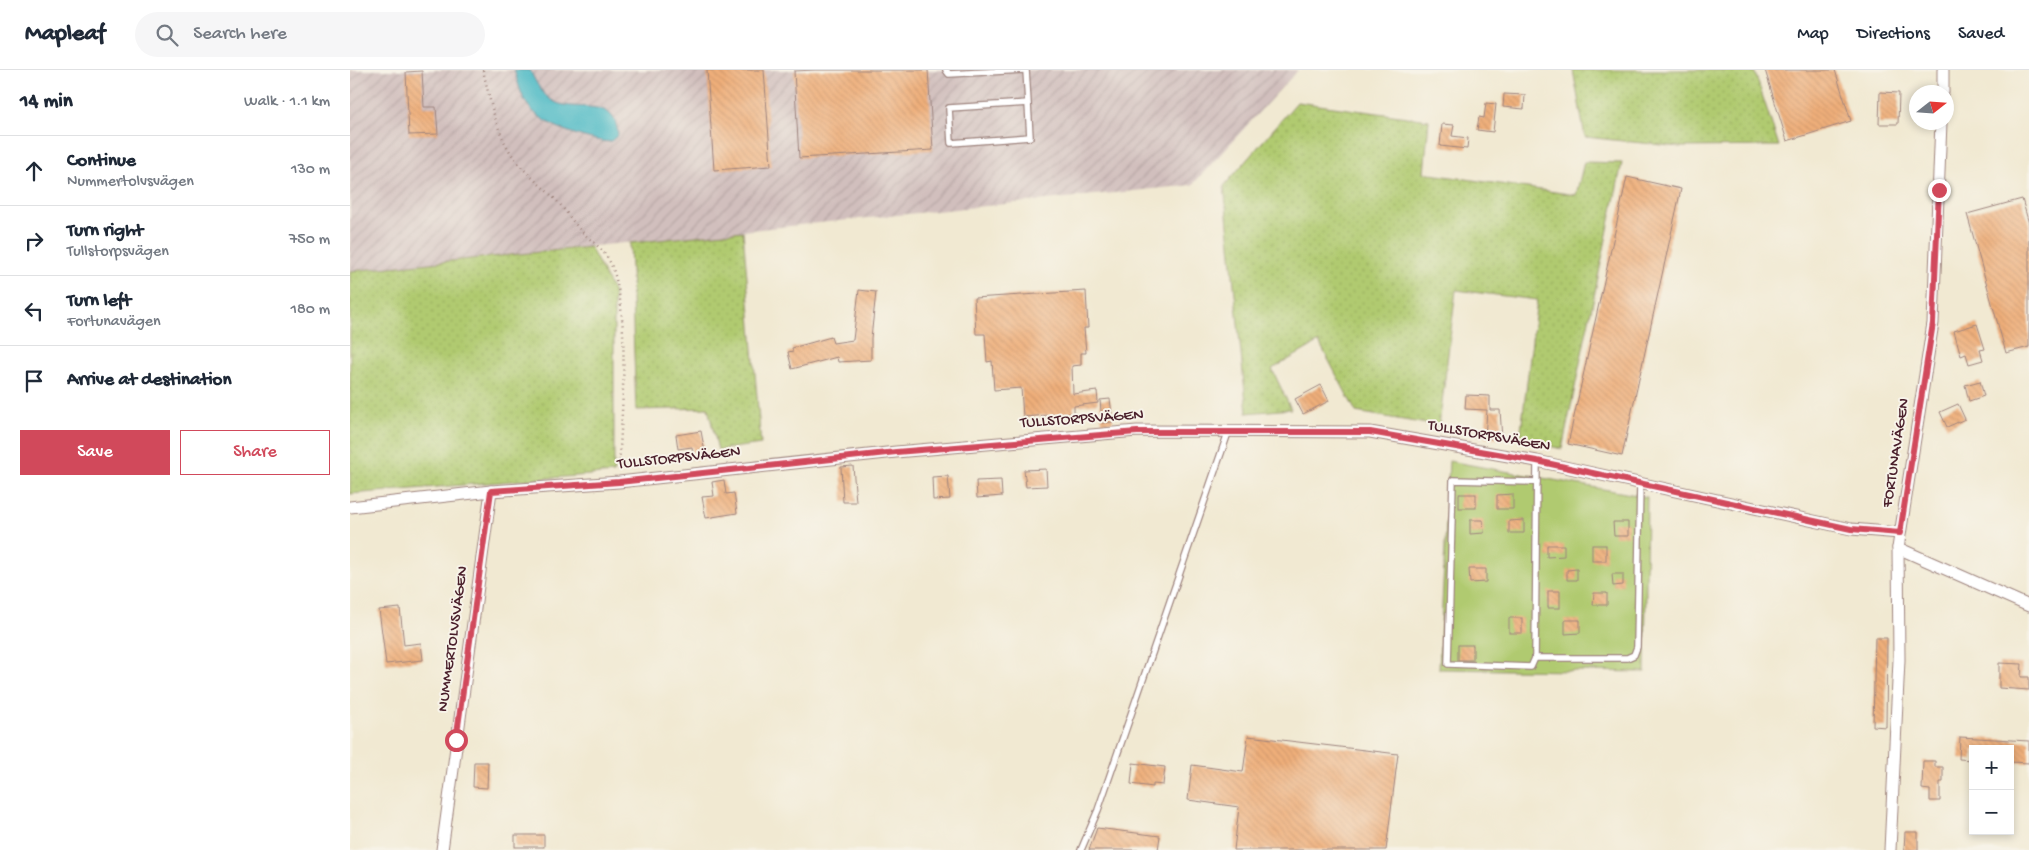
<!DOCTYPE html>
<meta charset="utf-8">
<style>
:root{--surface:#fff;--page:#f6f6f7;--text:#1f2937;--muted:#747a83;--line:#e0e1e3;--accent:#d1495b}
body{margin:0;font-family:"Gochi Hand",sans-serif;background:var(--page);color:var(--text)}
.controls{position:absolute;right:15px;bottom:15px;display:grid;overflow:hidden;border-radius:0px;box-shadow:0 2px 8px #0003}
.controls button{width:45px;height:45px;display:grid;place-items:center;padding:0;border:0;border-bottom:1px solid var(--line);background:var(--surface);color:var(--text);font:25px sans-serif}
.compass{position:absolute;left:1559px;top:15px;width:45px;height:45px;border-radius:50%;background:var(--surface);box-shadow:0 2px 8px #0003;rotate:73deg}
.stop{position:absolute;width:15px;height:15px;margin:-11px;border:4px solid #d1495b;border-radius:50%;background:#fff}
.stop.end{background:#d1495b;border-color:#fff;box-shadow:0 1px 5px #0008}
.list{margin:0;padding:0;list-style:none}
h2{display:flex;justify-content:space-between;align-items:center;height:65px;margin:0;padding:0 20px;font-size:21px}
h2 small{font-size:16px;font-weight:400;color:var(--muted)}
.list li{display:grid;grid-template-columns:32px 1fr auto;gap:15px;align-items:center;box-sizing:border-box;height:70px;padding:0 20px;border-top:1px solid var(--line)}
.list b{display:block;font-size:19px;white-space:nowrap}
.list p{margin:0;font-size:16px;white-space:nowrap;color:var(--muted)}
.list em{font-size:16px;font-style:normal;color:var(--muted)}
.actions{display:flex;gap:10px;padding:15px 20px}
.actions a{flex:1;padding:11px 0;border:1px solid var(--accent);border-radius:0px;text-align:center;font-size:18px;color:var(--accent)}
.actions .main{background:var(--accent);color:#fff}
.icon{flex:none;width:28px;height:28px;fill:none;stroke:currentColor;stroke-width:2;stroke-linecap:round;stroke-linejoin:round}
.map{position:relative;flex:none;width:1679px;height:780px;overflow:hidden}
header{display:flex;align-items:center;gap:30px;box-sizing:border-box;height:70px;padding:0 25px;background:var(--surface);border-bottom:1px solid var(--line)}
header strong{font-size:24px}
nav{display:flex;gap:28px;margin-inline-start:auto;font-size:18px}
.search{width:350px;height:45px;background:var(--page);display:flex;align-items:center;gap:12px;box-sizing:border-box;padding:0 18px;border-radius:28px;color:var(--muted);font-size:19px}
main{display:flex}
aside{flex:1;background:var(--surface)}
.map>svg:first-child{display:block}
.industrial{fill:url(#industrial-furrows)}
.grass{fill:url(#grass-dots);stroke:#7d744e}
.green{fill:#b0ca70;stroke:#7d744e}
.water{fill:#4bb9c5;stroke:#4a6c78}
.building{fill:url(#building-back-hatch)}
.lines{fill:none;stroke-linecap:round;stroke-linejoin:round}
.service-casing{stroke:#9e847e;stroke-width:8}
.minor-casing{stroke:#9e847e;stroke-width:13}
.path{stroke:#9e847e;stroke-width:2.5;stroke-dasharray:1 4;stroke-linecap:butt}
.service{stroke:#fff;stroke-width:5.5}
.minor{stroke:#fff;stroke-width:11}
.route{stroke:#d1495b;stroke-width:6}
.labels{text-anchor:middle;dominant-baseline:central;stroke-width:4;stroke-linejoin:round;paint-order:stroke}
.street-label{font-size:16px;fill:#4a1f2b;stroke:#f7f3e8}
</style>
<header>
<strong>Mapleaf</strong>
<div class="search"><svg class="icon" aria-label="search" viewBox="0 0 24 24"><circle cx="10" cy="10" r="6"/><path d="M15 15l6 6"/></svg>Search here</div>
<nav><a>Map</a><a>Directions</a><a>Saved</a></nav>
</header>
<main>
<aside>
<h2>14 min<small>Walk · 1.1 km</small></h2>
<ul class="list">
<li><svg class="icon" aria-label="ahead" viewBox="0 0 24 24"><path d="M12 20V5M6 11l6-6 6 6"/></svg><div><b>Continue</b><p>Nummertolvsvägen</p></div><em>130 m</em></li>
<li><svg class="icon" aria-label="right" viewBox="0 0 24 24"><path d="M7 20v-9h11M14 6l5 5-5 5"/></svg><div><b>Turn right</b><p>Tullstorpsvägen</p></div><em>750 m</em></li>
<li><svg class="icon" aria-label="left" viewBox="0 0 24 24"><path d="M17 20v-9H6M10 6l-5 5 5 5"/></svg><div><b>Turn left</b><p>Fortunavägen</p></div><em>180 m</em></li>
<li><svg class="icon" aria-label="arrive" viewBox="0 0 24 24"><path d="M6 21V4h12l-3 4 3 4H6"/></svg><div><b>Arrive at destination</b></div></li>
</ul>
<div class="actions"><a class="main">Save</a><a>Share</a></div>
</aside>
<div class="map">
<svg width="1679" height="780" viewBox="0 0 1679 780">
<defs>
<pattern id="industrial-furrows" width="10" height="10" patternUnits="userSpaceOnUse" patternTransform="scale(1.25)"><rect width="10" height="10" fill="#d1bfbd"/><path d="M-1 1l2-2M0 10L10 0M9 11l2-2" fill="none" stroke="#b5a4a3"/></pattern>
<pattern id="grass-dots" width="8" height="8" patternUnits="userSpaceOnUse" patternTransform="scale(1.25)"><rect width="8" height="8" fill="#b0ca70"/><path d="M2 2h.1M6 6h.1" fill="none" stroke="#99ad61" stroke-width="1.8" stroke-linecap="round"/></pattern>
<pattern id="building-back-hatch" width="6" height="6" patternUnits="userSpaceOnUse" patternTransform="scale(1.25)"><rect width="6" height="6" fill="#efaf7a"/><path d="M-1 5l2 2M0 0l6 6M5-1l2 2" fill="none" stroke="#ce966a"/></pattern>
</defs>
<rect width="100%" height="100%" fill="#f7f3e8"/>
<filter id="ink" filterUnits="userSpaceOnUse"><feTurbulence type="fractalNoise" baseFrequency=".02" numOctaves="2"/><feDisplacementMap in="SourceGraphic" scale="10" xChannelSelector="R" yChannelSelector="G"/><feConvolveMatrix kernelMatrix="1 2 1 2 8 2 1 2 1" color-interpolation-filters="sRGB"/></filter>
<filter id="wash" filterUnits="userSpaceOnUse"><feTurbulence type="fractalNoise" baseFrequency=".0096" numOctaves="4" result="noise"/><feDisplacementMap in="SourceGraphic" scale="20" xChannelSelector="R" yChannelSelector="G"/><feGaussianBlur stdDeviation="1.12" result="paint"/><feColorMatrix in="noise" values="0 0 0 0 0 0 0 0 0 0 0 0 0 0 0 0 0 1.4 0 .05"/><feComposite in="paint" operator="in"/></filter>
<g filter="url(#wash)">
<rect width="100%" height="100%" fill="#f1e9d2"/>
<path class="industrial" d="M0,0h948l-106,115 -842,86z"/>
<g class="grass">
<path d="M1223,0h181l25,76 -99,1 -95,-10z"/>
<path d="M947,32l132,18 -5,53 152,22 8,-33 38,1 -60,286 -42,-10 17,-139 -81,-10 -17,136 -83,-14 -37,-70 -47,27 19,40 -44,4 -23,-227z"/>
<path d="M393,161l18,213 -43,6 -10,-42 -72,2 -6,-167z"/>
<path d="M240,177l24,46v180l-264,21v-223z"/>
</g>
<path class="green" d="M1099,391l198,36 -2,175 -206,-3z"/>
<path class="water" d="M164,0h16c6,13 13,27 27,33 24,9 59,-7 61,32l-8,7c-24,-2 -66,-16 -81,-35 -8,-10 -11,-25 -15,-37z"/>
<g id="blocks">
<g class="building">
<path d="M357,0h57l7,96 -57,4z"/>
<path d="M465,0h113l5,80 -134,8 -5,-87z"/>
<path d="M1415,0h70l16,51 -64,20z"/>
<path d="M72,1l2,36h12l2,27 -29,1 -3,-63z"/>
<path d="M1530,22l19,1 -1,31h-19z"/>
<path d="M1154,24l21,1 -1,14 -21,-2z"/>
<path d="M1136,33l10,1 -3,28 -16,-2 2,-13 5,1z"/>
<path d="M1092,54l12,1 -2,11 16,2 -1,11 -27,-3z"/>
<path d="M1277,107l54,12 -59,267 -54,-12z"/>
<path d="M1672,129l7,25v123l-23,6 -39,-139z"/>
<path d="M509,220l17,2 -5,46v22l-33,2 -1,-5 -45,12 -4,-17 5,-1 -1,-3 39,-11 2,6 20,-3z"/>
<path d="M736,221l2,37h-4l2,25h-5v12l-9,1 1,28 24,-3 1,12 -24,3v7l-51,4 -2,-29 -27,2 -2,-29 -5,1 -2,-28h-9l-2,-36z"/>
<path d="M1627,254l8,25 -5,1 3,10 -14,4 -3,-10 -5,2 -7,-25z"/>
<path d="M1630,311l4,15 -15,5 -4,-16z"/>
<path d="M971,315l8,16 -26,13 -8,-15z"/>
<path d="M1116,325l24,1v14h10l2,29 -17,-1 2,-28 -22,-1z"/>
<path d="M760,329l3,23 -11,1 -2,-23z"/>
<path d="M1608,334l7,15 -18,8 -7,-15z"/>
<path d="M351,361l5,27 -12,2 -2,-13 -14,2 -2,-14z"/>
<path d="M503,396l3,36h-13l-2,-35z"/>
<path d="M696,399l1,17 -21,1 -2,-17z"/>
<path d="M598,406l2,23 -17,1 -1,-23z"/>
<path d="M374,410l2,14 8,-1 3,20 -31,5 -4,-21 12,-1 -2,-14z"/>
<path d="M651,410l1,16 -25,2 -1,-17z"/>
<rect x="1109" y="424" width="17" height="14"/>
<path d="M1163,424v15h-16v-14z"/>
<path d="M1120,450h13l1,13 -14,1z"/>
<path d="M1174,450v13h-15v-12z"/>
<path d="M1263,452h15v14h-14z"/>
<path d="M1197,475h17v11l-17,1z"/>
<rect x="1242" y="475" width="14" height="16"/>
<path d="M1119,499h17v13l-16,1z"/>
<path d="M1227,499v11h-10v-10z"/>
<path d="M1262,504h11v11l-10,1z"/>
<rect x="1198" y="521" width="12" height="17"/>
<path d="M1244,523h13v12h-14z"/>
<path d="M50,538l4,37 17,-2 2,17 -37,4 -7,-54z"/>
<rect x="1159" y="548" width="13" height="15"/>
<path d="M1215,550h15v13l-15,1z"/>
<path d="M1525,568h12l-1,89 -13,-1z"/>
<rect x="1108" y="575" width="15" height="15"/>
<path d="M1649,593l23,1 -1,13h8v13l-30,-2z"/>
<path d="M898,666l150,18 -12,96h-152l5,-43 -51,-7 4,-35 51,7z"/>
<path d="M1610,667l69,4v22l-19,-1v-13h-37v11l-14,-1z"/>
<path d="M1573,691h12v6h8v15h-3v19h-10v-11l-8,-1z"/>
<path d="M124,692h14l-1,26 -14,-1z"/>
<path d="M783,693l32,4 -2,18 -10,-1v3l-22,-3z"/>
<path d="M747,758l63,8 -2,14h-69z"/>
<path d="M1555,762h13v18h-14z"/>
<rect x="165" y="765" width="29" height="12"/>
</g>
</g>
</g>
<g filter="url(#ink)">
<use href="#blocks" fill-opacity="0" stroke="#9e847e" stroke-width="1"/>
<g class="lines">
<g class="service-casing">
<g id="service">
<path d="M596,0l3,4 76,-4"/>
<path d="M676,0l4,67 -79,6 -2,-35 79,-5"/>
<path d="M1187,391l-2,197h92l7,-3 3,-8 3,-165"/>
<path d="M1185,588l-4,9 -83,-3 5,-184 84,2"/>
<path d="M731,780l17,-40 131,-380"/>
</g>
</g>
<g class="minor-casing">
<g id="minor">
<path d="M1593,22v-22"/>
<path d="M0,437l141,-16 128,-9 277,-30 241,-21 233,1 167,29 314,68 49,4"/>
<path d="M1548,478l131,58"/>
<path d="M92,780l49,-359"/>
<path d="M1540,780l9,-190 -1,-112 35,-225 8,-201"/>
</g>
</g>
<path class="path" d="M133,0c7,30 13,64 32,89 11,15 27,27 40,40 9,9 14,18 22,27 10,13 26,21 33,36 22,48 11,154 9,208"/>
<use href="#service" class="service"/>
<use href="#minor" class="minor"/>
</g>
</g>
<g class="lines" filter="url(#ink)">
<path class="route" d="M106,670l35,-249 128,-9 277,-30 241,-20h233l167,29 314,68 49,4 33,-210 6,-133"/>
</g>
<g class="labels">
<g class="street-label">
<text transform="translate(732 350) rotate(-4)">TULLSTORPSVÄGEN</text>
<text transform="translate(1139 367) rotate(10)">TULLSTORPSVÄGEN</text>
<text transform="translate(1547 383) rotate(-81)">FORTUNAVÄGEN</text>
<text transform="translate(329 389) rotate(-6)">TULLSTORPSVÄGEN</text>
<text transform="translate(104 569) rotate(-82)">NUMMERTOLVSVÄGEN</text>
</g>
</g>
</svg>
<div class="controls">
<button>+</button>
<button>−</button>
</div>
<svg class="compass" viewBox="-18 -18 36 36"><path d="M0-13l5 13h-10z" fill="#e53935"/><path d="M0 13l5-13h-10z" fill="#747a83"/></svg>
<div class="stop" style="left:106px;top:670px"></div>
<div class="stop end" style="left:1589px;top:120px"></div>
</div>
</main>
